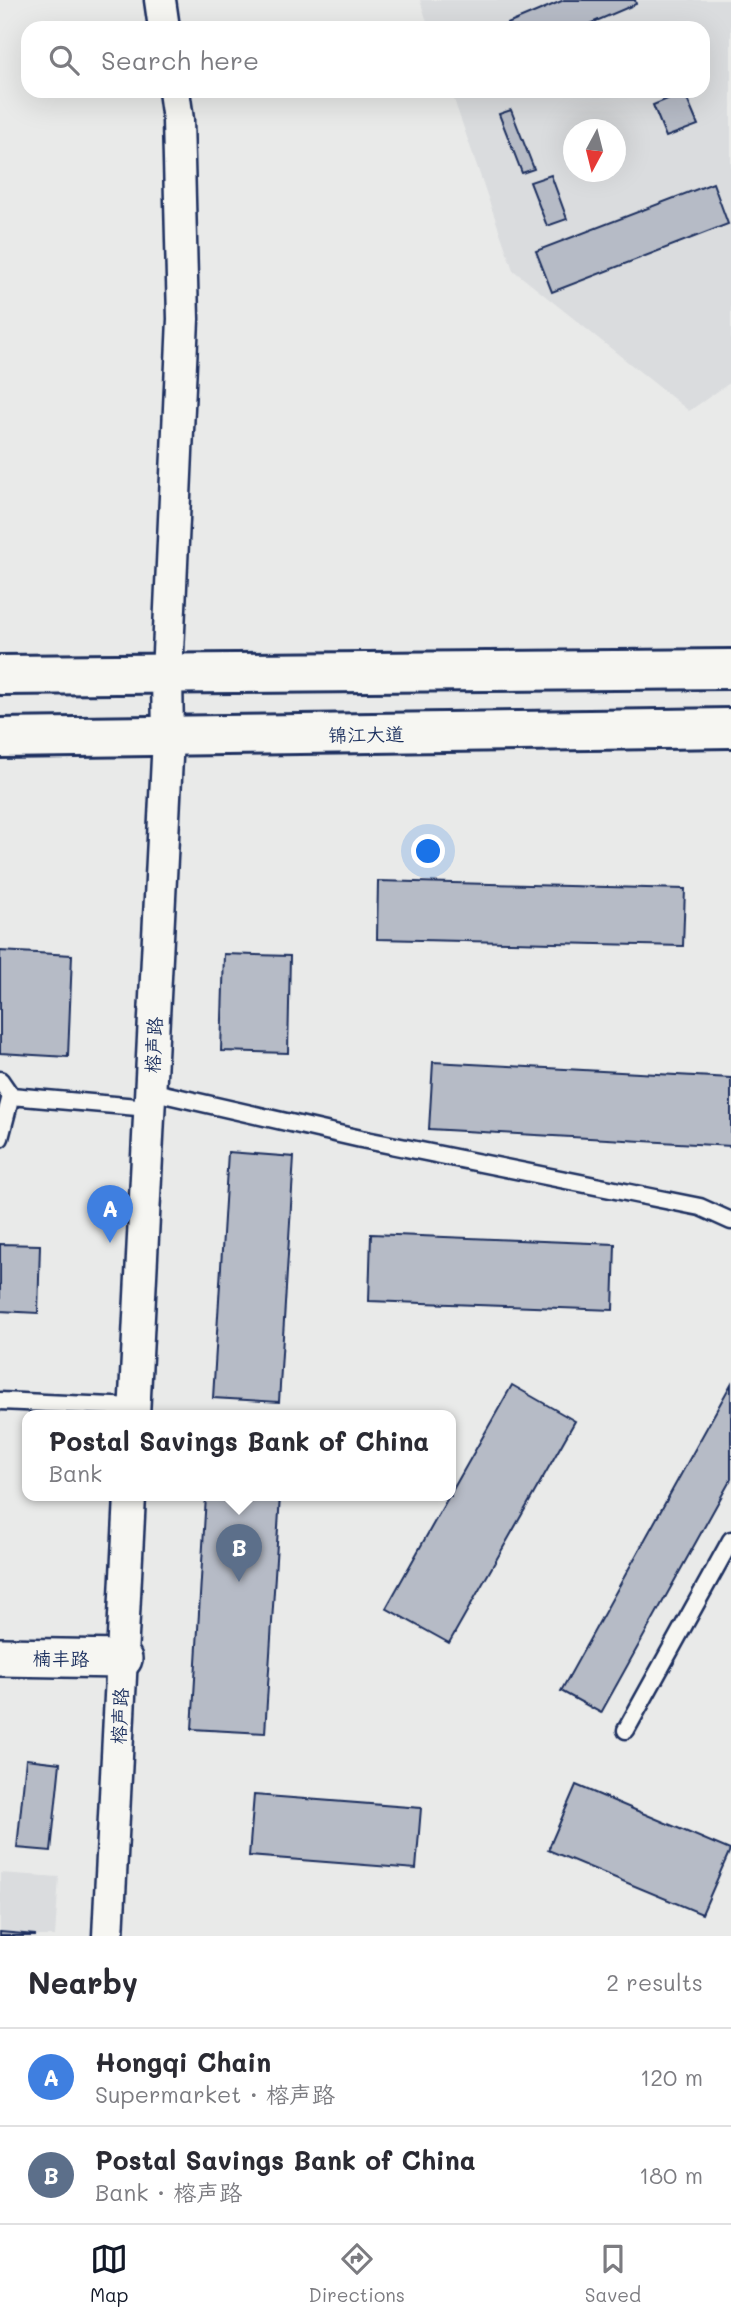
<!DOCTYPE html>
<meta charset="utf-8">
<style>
:root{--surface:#fff;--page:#f2f2f3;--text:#2b2b33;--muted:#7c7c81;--line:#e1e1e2;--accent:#111827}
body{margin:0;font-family:Mali,"LXGW WenKai TC",sans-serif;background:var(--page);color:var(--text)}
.compass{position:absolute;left:563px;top:119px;width:63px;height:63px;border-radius:50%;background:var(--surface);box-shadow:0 7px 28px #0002;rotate:187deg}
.you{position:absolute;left:429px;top:852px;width:24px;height:24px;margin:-18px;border:5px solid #fff;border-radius:50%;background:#1a73e8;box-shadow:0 0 0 10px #1a73e833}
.badge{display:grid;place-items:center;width:46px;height:46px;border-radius:50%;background:var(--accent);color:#fff;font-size:23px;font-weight:700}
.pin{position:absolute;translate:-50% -58px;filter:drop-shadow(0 2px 4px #0008)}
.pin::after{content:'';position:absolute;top:37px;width:24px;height:21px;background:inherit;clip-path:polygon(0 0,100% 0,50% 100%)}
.popup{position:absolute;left:22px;top:1410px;width:434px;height:91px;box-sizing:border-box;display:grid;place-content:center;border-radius:14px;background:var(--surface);filter:drop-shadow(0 2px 5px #0005);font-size:23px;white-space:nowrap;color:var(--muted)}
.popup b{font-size:26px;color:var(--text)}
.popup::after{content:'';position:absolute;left:50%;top:100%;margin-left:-14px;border:14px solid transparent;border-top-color:var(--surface)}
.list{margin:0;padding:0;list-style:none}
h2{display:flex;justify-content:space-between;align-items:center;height:91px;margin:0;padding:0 28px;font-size:30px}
h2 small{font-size:23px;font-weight:400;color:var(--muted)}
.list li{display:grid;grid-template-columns:46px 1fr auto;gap:21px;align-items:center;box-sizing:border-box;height:98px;padding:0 28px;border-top:2px solid var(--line)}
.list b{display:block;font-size:26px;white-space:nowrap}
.list p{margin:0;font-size:23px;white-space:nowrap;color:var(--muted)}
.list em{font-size:23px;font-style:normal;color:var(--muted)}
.icon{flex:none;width:38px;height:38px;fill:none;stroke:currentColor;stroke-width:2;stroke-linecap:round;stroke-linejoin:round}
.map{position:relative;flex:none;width:731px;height:1936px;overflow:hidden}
.search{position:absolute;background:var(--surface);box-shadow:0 7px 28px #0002;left:21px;right:21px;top:21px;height:77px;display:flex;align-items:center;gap:18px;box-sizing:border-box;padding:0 24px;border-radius:21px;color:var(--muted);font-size:26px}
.sheet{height:287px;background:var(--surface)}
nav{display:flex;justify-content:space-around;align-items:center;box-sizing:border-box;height:98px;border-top:2px solid var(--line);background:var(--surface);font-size:19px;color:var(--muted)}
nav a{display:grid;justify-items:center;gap:4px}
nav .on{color:var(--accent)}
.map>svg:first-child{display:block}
.built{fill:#dadcde;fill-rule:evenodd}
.building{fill:#b6bbc6;stroke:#1b2f5e;stroke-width:2}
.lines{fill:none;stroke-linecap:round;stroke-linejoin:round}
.service-casing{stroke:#1b2f5e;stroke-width:21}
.minor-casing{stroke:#1b2f5e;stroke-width:35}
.tertiary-casing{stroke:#1b2f5e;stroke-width:42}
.secondary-casing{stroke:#1b2f5e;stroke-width:44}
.service{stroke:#f6f6f2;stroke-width:16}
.minor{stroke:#f6f6f2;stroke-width:30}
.tertiary{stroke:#f6f6f2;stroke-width:37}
.secondary{stroke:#f6f6f2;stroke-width:38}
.labels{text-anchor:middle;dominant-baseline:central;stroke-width:5;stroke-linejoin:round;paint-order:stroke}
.street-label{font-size:19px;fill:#1b2f5e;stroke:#f6f6f2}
</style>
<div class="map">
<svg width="731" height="1936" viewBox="0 0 731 1936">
<rect width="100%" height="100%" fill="#e9eae9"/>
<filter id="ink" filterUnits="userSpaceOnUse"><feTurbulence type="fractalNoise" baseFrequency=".0143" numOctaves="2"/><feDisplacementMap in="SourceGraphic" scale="14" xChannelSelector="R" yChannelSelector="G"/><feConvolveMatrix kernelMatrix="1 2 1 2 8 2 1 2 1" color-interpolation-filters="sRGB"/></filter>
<g filter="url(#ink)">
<g class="built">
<path d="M420,0h311v382l-42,29 -176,-141 -62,-179h252v-63h-274zM574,130h42v42h-42z"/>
<path d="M0,1873l59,4 -4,59h-55z"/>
</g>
<g class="building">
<path d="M564,0h71l1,4 -56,24h-82z"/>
<path d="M684,92l14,33 -32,12 -13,-32z"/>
<path d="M511,110l23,59 -12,4 -23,-59z"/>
<path d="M551,175l16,44 -20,7 -17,-44z"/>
<path d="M713,183l15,41 -176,68 -16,-41z"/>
<path d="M378,881l307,8 -2,57 -306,-7z"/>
<path d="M0,951l72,4 -4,102 -68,-4z"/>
<path d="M224,954l66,2 -2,97 -67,-2z"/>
<path d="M433,1062l298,16v68l-302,-17z"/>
<path d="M228,1152l66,5 -15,245 -66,-4z"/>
<path d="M371,1234l244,10 -2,66 -244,-9z"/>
<path d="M0,1244l40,1 -2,68 -38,-2z"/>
<path d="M731,1384v95l-130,234 -40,-22z"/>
<path d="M512,1385l63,36 -126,222 -63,-35 63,-112h2v-3z"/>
<path d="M206,1496h74l-15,237 -73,-4z"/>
<path d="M26,1759l34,4 -9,88 -34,-3z"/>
<path d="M576,1785l154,65 -28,64 -154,-64z"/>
<path d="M254,1795l167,13 -5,61 -167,-13z"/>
<path d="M0,1932l35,3v1h-35z"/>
</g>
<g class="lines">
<g class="service-casing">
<g id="service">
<path d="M0,1080l11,16"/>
<path d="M150,1091l211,48 339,68 31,14"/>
<path d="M0,1138l11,-42 138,12"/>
<path d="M0,1401l135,6"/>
<path d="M626,1730l105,-190"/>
</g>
</g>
<g class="minor-casing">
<g id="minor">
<path d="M160,0l4,28"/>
<path d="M134,1416l34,-678 -1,-63 16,-356 -5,-199 -4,-29"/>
<path d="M108,1936l22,-440"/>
</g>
</g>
<g class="tertiary-casing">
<path id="tertiary" d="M0,1657l123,2"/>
</g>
<g class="secondary-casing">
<g id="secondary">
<path d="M0,675l731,-6"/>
<path d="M0,738l731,-10"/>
</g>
</g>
<use href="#service" class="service"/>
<use href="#minor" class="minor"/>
<use href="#tertiary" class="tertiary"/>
<use href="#secondary" class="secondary"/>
</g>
</g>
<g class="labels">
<g class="street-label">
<text transform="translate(366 734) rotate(-1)">锦江大道</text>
<text transform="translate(153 1045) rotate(-87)">榕声路</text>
<text transform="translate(61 1658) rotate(1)">楠丰路</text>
<text transform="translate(119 1716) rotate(-87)">榕声路</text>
</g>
</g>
</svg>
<svg class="compass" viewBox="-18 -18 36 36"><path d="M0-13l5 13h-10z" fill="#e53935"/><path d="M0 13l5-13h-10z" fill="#7c7c81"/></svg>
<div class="you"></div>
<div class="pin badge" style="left:110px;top:1243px;background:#3f7fe0">A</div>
<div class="pin badge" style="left:239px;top:1582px;background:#5c6f8a">B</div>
<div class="popup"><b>Postal Savings Bank of China</b>Bank</div>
<div class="search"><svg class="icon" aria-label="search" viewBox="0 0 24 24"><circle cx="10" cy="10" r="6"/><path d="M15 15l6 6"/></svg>Search here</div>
</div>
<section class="sheet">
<h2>Nearby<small>2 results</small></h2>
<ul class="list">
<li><span class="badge" style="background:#3f7fe0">A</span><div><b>Hongqi Chain</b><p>Supermarket · 榕声路</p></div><em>120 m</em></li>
<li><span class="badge" style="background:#5c6f8a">B</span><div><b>Postal Savings Bank of China</b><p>Bank · 榕声路</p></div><em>180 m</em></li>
</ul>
</section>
<nav>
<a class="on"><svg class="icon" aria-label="map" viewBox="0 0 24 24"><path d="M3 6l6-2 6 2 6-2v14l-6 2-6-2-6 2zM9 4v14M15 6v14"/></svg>Map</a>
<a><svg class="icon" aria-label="directions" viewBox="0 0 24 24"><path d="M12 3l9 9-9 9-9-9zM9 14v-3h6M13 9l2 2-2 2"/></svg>Directions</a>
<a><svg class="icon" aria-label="saved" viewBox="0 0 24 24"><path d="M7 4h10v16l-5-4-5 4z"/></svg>Saved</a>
</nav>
